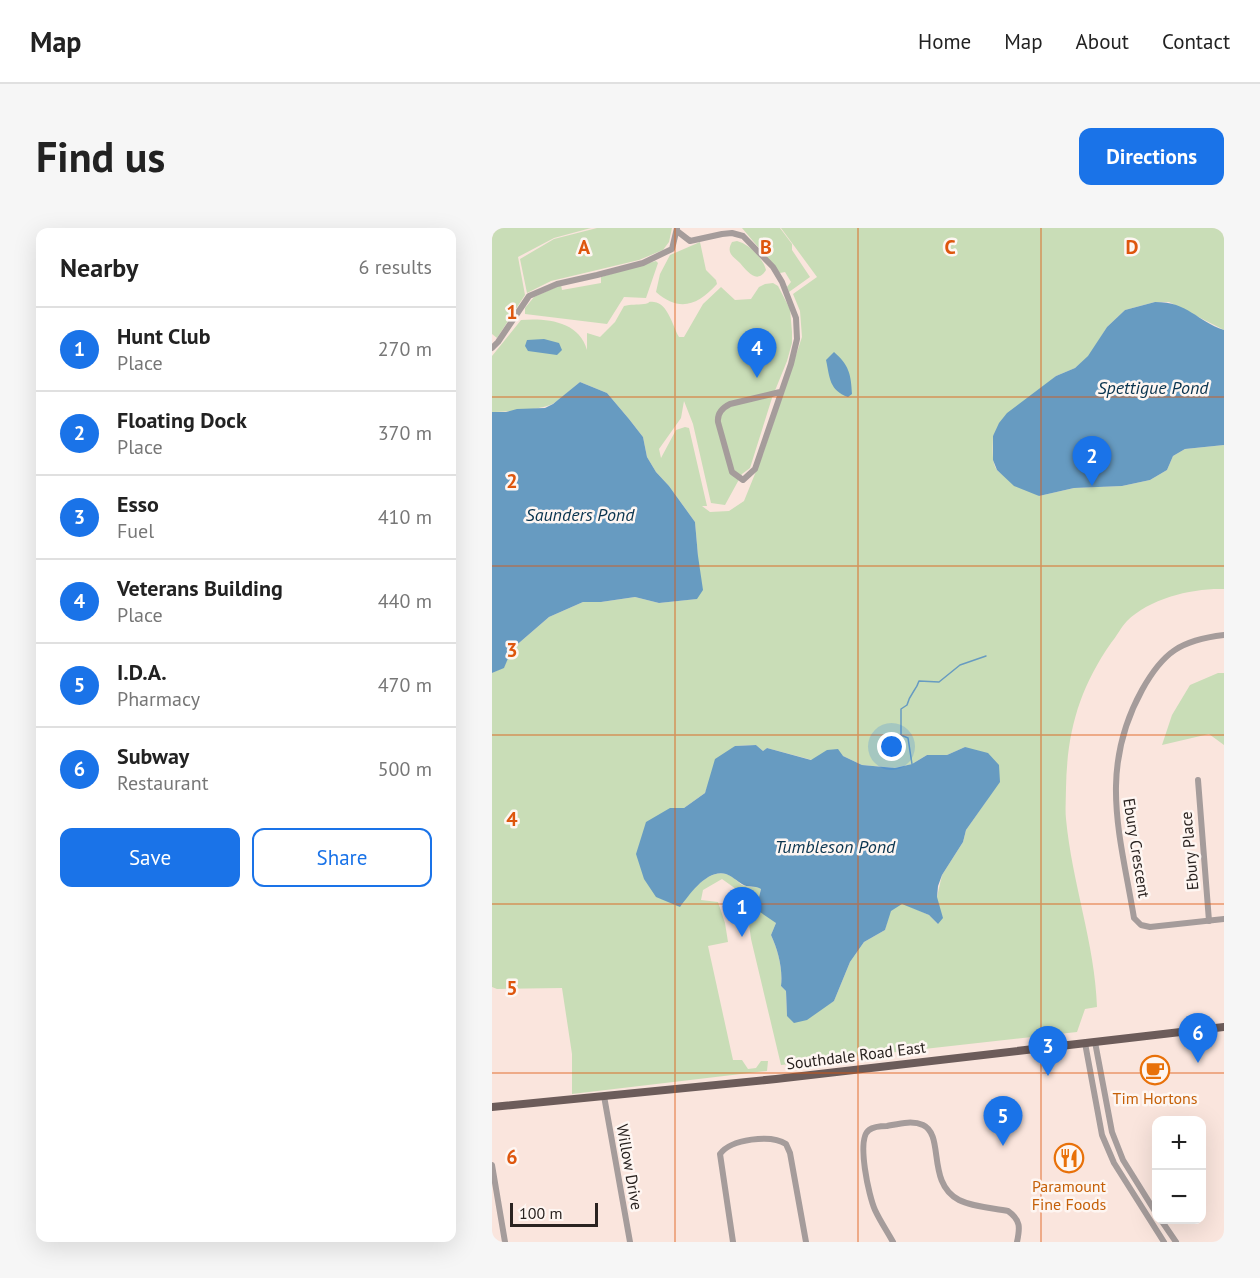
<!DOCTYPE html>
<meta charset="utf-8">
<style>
:root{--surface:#fff;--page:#f6f6f6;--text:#222;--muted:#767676;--line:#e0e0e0;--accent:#1a73e8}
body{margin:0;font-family:"PT Sans",sans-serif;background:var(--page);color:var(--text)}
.controls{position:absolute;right:18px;bottom:18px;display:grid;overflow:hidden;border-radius:12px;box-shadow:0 6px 24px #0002}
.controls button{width:54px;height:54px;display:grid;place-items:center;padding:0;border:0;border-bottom:2px solid var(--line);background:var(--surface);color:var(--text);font:30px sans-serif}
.scale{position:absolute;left:18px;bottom:15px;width:88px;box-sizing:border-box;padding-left:6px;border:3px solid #2a2320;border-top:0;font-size:16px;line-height:21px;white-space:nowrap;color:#2a2320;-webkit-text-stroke:4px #fef6f2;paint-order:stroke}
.you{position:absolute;left:400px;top:519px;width:21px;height:21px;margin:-15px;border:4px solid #fff;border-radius:50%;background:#1a73e8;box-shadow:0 0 0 9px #1a73e833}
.badge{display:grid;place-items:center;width:39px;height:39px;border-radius:50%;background:var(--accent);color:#fff;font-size:20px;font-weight:700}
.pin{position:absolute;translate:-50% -50px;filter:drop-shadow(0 2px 3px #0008)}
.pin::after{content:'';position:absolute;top:32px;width:21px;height:18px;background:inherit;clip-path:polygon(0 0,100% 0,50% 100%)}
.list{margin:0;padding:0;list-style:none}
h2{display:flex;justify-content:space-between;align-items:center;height:78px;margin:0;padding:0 24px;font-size:26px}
h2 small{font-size:20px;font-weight:400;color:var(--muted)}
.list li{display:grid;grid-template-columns:39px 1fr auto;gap:18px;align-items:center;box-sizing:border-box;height:84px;padding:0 24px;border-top:2px solid var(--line)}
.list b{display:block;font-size:22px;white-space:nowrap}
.list p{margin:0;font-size:20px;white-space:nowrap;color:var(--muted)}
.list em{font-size:20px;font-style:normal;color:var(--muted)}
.actions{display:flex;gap:12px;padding:18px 24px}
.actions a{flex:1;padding:14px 0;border:2px solid var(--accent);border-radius:12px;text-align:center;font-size:21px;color:var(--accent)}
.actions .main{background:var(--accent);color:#fff}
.map{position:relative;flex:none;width:732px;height:1014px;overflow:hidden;border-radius:12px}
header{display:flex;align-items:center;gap:36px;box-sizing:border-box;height:84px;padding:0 30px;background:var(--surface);border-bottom:2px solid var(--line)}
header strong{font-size:28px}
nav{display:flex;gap:33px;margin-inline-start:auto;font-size:21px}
.intro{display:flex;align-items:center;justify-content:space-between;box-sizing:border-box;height:144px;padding:0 36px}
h1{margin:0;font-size:42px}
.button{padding:15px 27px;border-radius:12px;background:var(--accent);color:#fff;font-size:21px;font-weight:700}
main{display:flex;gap:36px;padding:0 36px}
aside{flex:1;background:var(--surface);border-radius:12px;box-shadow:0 6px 24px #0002}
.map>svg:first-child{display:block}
.green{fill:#c9ddb7;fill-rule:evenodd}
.water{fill:#679bc1}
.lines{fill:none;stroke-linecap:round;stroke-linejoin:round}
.stream{stroke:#679bc1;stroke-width:1.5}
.minor{stroke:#a59c9b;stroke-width:6}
.major{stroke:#6c5c5a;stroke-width:8}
.grid{fill:none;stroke:#de560d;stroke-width:1.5;stroke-opacity:0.55}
.labels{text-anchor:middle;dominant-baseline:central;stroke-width:5;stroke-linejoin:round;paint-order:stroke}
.street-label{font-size:16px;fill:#2a2320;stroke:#fef6f2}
.food-label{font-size:16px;fill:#c56008;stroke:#fef6f2}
.water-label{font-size:18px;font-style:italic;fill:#09344f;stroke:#fef6f2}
.grid-label{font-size:20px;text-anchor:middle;font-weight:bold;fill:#de560d;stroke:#fef6f2;stroke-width:5;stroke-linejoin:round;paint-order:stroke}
</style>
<header>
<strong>Map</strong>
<nav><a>Home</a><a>Map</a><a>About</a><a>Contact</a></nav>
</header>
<div class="intro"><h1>Find us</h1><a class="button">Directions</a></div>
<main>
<aside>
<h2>Nearby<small>6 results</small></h2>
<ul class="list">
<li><span class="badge">1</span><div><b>Hunt Club</b><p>Place</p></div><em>270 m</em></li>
<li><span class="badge">2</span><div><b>Floating Dock</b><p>Place</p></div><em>370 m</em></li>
<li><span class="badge">3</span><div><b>Esso</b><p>Fuel</p></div><em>410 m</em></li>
<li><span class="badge">4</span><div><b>Veterans Building</b><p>Place</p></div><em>440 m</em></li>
<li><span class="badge">5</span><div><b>I.D.A.</b><p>Pharmacy</p></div><em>470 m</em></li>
<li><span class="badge">6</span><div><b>Subway</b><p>Restaurant</p></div><em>500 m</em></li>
</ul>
<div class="actions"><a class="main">Save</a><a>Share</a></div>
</aside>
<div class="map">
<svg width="732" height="1014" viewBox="0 0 732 1014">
<rect width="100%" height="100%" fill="#fae5dd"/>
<g class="green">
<path d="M0,0h99l-37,10 -36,19 7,38 -28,43 -5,-4z"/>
<path d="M105,0h75l-3,14 -6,8 -24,10 -88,21 -24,12 -7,-34 34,-20z"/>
<path d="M250,0h38l12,16v6l18,27 -21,15 -2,-5 4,-5 -6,-10 -5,1z"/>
<path d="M289,0h443v102l-55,-28h-14l-30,8 -18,17 -18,29 -14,12 -19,8 -63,60c0,10 -2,25 4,34 5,6 33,21 42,26l35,-8 48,-2 28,-6 17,-10 6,-14 12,-7 39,-4v144c-31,-1 -74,9 -97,32 -6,6 -10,15 -16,22 -32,46 -44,89 -45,145 0,10 -1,21 0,31 6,64 29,125 31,188l-12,2 -8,23 -296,33 -30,-126 -3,-23h-10l-2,-27 -14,-10 -19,11 -2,10 17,2 7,21 3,19 -20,4 25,114h9l6,9 8,-1 5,-7h7l-1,10 -195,23v-40l-10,-66 -65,1 -5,-2v-314l12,-6 8,-18 37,-32 34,-15h18l34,-5 24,6 37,-4 2,-43 -3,-34 -26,-36 -13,-14 -9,-15 -4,-20 -14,-18 -22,-26 -27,-11c-9,7 -17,15 -26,21 -10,7 -50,9 -62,9v-56l29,-36c25,-2 58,1 66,30v-17l13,4 15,-15 9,-16c7,-2 13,-1 20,-2 8,-1 2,-3 10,-2 14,1 19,25 25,35h5l19,-33 18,-17 14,13 16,-1 8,-12 6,-3 8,-1 5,3 12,23 2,23v11l-5,18 -15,37 -22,70 -8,6 -17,31 -14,-2 -18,-79 -9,-23 -3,17 -22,31 2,9 15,-28 9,-3 4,1 18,78h-5l8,6 19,-1 15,-10 19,-47 39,-117 -2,-26 -7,-17 24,-17zM264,517l7,6 4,-3 45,12 31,-4 19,9 33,3 17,-4 15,-9h20l18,-8 22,53 -21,30 -3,12 -21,33 -5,22 1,27 -9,-9 -27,-12 -12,8 -5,19 -21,12 -14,20 -16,39 -14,8 -33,7 -1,-25 -5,-5c2,-17 -3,-36 -10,-51l5,-12 -18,-22 3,-12c-7,-4 -13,-1 -19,-4 -5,-4 -9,-9 -16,-11 -19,-5 -36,20 -47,32l-9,-98h14l21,-15 6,-16 24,-31z"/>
<path d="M245,13c12,3 26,17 29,29 -9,15 -19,1 -26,-7 -3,-3 -9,-7 -10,-11 -1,-4 0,-6 2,-10z"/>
<path d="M208,14l6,28 10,10 1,4c-20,22 -38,28 -61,8l4,-18 10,-19z"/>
<path d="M164,33l2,2 -12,35 -22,-1 -17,27 -82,-10v-6l9,-11 27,-12 1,5 39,-7v-6z"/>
<path d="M726,445h6v72l-15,-11 -47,11 10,-30 18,-30z"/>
</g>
<g class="water">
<path d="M663,74c34,0 41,19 69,28v115l-39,4 -12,7 -6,14 -17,10 -28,6 -48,2 -35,8 -25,-10 -17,-16 -4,-10v-24l6,-13 8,-10 49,-37 19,-8 13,-12 19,-29 18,-17z"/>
<path d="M52,111l15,4 3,7 -5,5 -29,-4 -3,-5 2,-6z"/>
<path d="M342,124c15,13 17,22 18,42l-4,3c-19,-7 -18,-19 -22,-37z"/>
<path d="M88,154l27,11 22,26 14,18 4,20 9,15 13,14 26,36 3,34 5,34 -6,9 -38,4 -24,-6 -34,5h-18l-34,15 -37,32 -8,19 -12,5v-261h14l11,-3 28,-1 8,-4z"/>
<path d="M264,517l7,6 4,-3 44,12 16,-10 11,-1 5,7 19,9 33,3 17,-4 15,-9h20l18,-8 23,6 11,12 1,17 -34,48 -3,12 -21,33 -4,11 -1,11 6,21 -5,6 -9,-9 -27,-11 -11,7 -6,19 -21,12 -14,20 -16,39 -27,19 -13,3 -7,-7 -1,-25 -5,-5c2,-17 -3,-36 -10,-51l5,-12 -16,-11 -2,-11 3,-12c-7,-4 -13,-1 -19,-5 -5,-3 -10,-8 -16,-10 -19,-5 -36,20 -46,33l-24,-10 -12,-18 -8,-25 10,-32 24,-14h14l21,-15 10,-34 20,-13z"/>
</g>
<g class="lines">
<path class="stream" d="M420,536l-4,-26 -7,-3v-26l6,-4c3,-12 9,-14 12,-24l20,1 21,-17 26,-9"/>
<g class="minor">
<path d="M185,3l13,10 32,-7 10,-1 11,3 30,31 9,15 14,36 1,21 -6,25 -36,105 -12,11 -11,-8 -14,-50c-1,-9 4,-14 12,-18l50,-12"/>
<path d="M0,120l6,-6 31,-46 28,-12 40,-9 46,-12 29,-14 5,-21"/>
<path d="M732,407c-43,5 -61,17 -82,55 -44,80 -22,144 -8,228l7,7 9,2 74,-8"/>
<path d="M706,552l11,141"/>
<path d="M603,814l17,90 11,28 33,53"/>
<path d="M593,815l17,92 12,28 50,79"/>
<path d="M112,868l26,146"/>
<path d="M0,937l13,77"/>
<path d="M669,992l15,22"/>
<path d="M241,1014l-13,-88c11,-15 51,-20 66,-10l4,9 16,89"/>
<path d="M401,1014c-6,-11 -13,-21 -18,-32 -6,-13 -19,-71 -6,-80 4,-3 12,-4 18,-4 11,-2 25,-6 36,-1 22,10 3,58 36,75 14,7 34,8 49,11 13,9 12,17 9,31"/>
</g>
<path class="major" d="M0,879l284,-28 448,-52"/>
</g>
<path class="grid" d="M183,0v1014M366,0v1014M549,0v1014M0,169h732M0,338h732M0,507h732M0,676h732M0,845h732"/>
<defs>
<g id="cafe-ring" transform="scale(1.5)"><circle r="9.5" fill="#fef6f2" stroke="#e8710a" stroke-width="1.5"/><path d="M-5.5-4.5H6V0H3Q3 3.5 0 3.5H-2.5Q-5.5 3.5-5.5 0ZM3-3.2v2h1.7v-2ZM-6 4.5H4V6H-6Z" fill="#e8710a"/></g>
<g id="restaurant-ring" transform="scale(1.5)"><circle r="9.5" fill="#fef6f2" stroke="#e8710a" stroke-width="1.5"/><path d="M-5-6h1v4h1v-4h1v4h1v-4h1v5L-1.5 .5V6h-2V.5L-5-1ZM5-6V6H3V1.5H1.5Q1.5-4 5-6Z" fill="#e8710a"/></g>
</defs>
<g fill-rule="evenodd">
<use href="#cafe-ring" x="663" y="842"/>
<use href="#restaurant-ring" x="577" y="930"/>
</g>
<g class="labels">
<g class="street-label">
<text transform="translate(645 620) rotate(81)">Ebury Crescent</text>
<text transform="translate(697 623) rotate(-95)">Ebury Place</text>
<text transform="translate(364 827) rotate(-7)">Southdale Road East</text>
<text transform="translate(138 939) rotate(80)">Willow Drive</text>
</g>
<g class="food-label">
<text x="663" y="870">Tim Hortons</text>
<text x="577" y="958">Paramount<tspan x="577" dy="18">Fine Foods</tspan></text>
</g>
<g class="water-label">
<text x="661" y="159">Spettigue Pond</text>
<text x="88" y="286">Saunders Pond</text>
<text x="343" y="618">Tumbleson Pond</text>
</g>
</g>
<g class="grid-label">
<text x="92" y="26">A</text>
<text x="274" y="26">B</text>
<text x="458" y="26">C</text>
<text x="640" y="26">D</text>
<text x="20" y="91">1</text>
<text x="20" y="260">2</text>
<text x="20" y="429">3</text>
<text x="20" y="598">4</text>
<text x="20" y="767">5</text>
<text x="20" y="936">6</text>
</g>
</svg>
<div class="controls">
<button>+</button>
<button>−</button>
</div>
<div class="scale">100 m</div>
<div class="you"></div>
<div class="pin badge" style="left:250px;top:709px">1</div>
<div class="pin badge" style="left:600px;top:258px">2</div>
<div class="pin badge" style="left:556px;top:848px">3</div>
<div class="pin badge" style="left:265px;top:150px">4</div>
<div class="pin badge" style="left:511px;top:918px">5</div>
<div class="pin badge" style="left:706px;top:835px">6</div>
</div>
</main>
